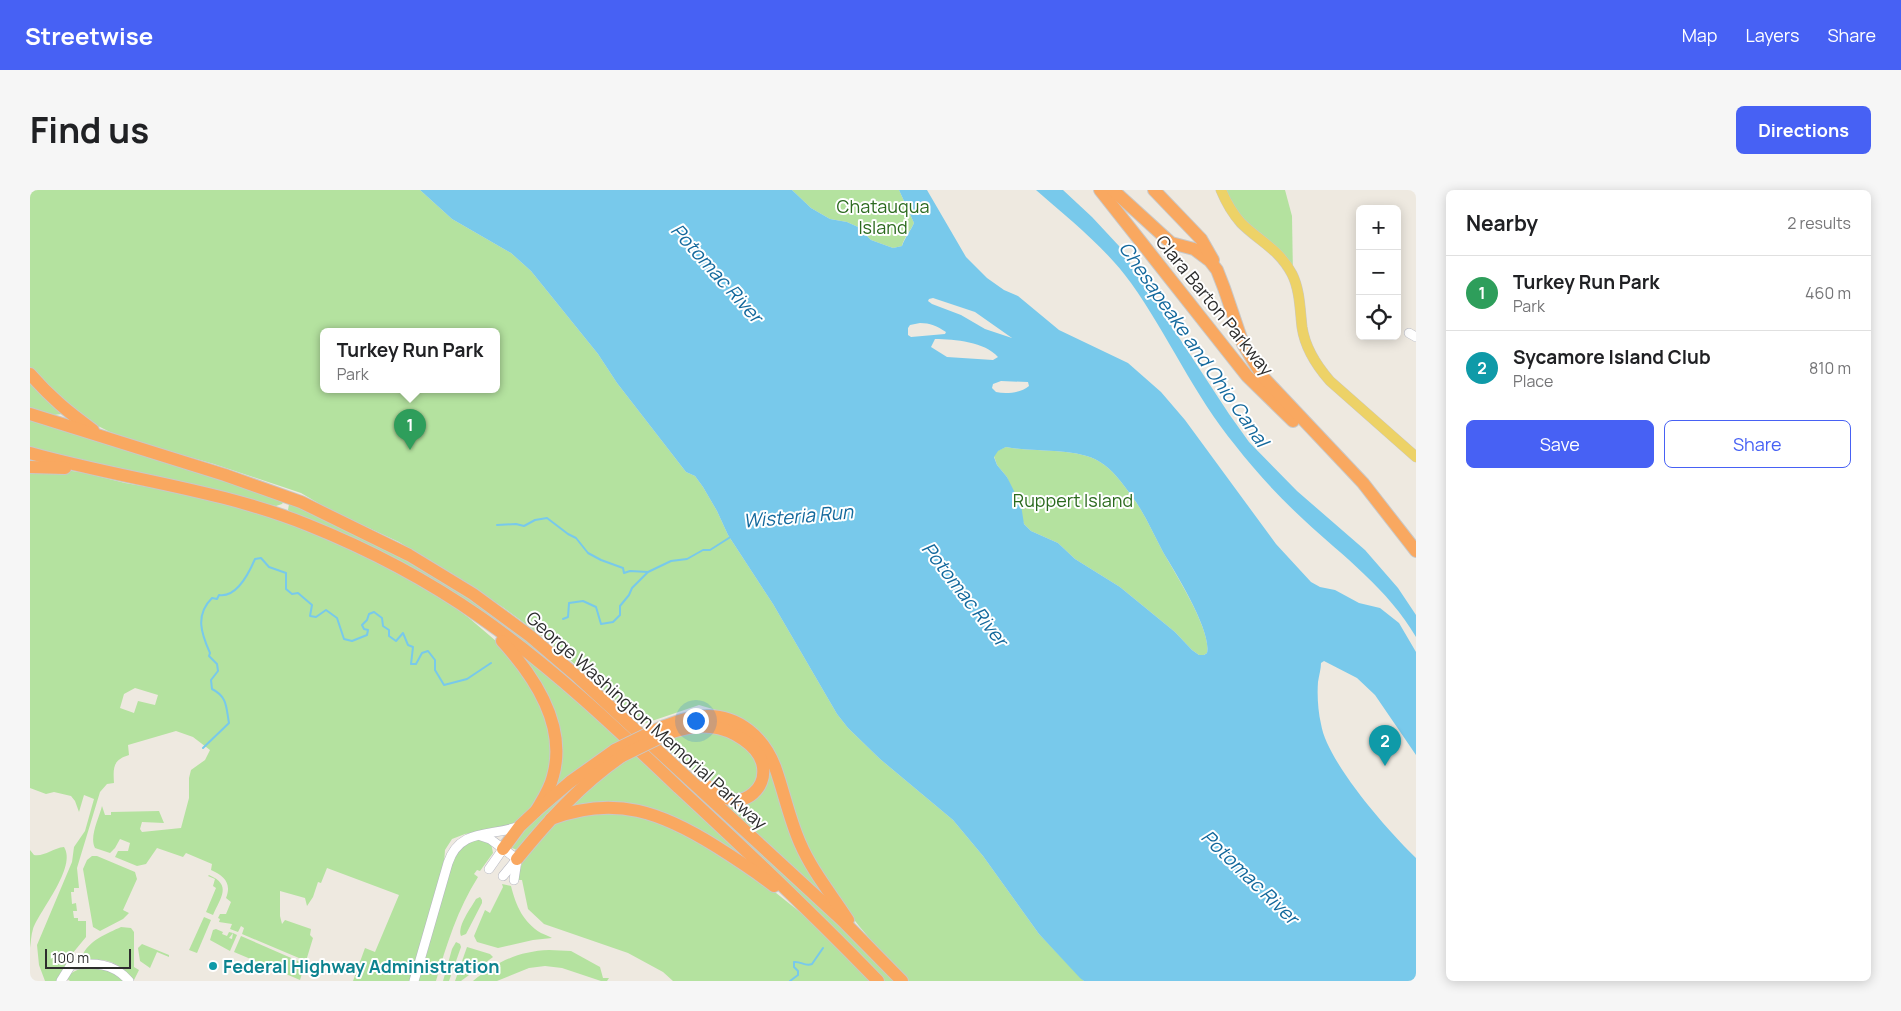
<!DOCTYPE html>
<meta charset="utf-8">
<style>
:root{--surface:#fff;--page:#f6f6f6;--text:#202124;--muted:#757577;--line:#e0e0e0;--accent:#4761f4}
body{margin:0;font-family:Manrope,sans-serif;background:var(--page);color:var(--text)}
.controls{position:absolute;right:15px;top:15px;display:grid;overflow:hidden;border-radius:8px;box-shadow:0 2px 12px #0003}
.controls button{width:45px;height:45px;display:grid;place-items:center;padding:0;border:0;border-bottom:1px solid var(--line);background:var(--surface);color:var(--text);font:25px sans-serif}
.scale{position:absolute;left:15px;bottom:12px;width:86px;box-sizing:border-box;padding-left:5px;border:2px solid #2d2d2d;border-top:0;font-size:14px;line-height:18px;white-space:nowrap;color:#2d2d2d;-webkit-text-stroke:4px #fff;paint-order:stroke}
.you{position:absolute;left:665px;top:530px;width:18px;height:18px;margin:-12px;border:4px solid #fff;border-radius:50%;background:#1a73e8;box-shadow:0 0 0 8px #1a73e833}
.badge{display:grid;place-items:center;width:32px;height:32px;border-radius:50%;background:var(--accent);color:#fff;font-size:16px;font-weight:700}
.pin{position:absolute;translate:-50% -41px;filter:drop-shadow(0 1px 2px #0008)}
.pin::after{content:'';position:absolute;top:26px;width:18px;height:15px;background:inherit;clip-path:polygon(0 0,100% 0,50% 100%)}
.popup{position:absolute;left:290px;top:138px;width:180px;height:65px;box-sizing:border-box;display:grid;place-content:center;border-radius:8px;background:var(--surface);filter:drop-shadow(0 1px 4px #0005);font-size:16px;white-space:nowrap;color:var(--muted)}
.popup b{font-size:19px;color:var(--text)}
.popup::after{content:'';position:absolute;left:50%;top:100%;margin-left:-10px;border:10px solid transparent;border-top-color:var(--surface)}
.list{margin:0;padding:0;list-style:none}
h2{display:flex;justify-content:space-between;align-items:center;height:65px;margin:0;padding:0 20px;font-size:21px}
h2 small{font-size:16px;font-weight:400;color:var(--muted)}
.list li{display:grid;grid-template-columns:32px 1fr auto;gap:15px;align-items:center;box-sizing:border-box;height:75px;padding:0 20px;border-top:1px solid var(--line)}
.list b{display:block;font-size:19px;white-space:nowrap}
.list p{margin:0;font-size:16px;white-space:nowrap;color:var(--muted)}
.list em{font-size:16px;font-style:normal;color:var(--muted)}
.actions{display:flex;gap:10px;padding:15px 20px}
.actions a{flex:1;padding:11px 0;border:1px solid var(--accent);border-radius:8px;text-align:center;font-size:18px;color:var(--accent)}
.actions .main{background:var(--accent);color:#fff}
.icon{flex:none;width:28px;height:28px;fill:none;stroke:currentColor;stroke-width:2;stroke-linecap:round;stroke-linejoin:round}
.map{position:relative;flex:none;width:1386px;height:791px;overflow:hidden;border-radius:8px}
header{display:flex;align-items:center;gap:30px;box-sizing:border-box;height:70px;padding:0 25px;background:var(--accent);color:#fff}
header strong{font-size:24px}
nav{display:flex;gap:28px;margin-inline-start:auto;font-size:18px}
.intro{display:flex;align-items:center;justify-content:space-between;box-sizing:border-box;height:120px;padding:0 30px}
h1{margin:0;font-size:35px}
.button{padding:12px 22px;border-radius:8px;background:var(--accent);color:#fff;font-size:18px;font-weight:700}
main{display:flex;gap:30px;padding:0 30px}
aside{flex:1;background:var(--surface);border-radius:8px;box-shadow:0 2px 12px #0003}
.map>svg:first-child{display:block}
.green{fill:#b4e29f;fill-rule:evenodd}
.water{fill:#78c9eb;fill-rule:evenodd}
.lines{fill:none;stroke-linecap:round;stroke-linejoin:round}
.stream{stroke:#78c9eb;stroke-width:2}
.minor-casing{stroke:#b4b6c0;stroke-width:10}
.major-casing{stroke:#c8c8c8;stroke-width:11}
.highway-casing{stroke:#c8c8c8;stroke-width:14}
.minor{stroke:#fff;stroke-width:9}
.major{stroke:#edd267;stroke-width:10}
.highway{stroke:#f9a860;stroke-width:12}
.highway-bridge-casing{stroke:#c8c8c8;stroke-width:14;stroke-linecap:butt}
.highway-bridge{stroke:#f9a860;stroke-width:12}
.culture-dot{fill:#0f9aa8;stroke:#fff;stroke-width:2}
.labels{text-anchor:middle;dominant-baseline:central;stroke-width:4;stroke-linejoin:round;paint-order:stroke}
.park-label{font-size:18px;fill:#2b6a1e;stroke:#fff}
.street-label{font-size:18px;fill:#2d2d2d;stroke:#fff}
.culture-label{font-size:18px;font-weight:bold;fill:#0d838f;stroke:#fff;text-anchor:start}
.water-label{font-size:19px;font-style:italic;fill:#12689c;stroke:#fff}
</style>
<header>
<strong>Streetwise</strong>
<nav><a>Map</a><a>Layers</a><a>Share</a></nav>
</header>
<div class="intro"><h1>Find us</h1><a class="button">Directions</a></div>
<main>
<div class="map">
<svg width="1386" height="791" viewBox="0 0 1386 791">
<rect width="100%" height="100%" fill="#eee9e0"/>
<g class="green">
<path d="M0,0h390l32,29 59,34 20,18 67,83 19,29 69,89 9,4 8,11 14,24 11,24 45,69 64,110 11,14 32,31 73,61 30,36 56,78 45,47h-178l-47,-55 -32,-41 -19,-30 -28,-84 -57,-59 -24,-7 -56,19 -97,-85 -42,-31 -105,-66 -69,-32 -29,-17 -87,-29 -71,-20 -33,-12 -18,-9 -29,-9 -10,1 -23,-7zM294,141h172v58h-172z"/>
<path d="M762,0h107l15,33c-4,9 -10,14 -12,23l-9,2 -22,-8 -13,-13 -11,-5 -17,-3 -19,-11z"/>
<path d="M1191,0h64l7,26 1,60 -51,-53z"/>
<path d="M0,227l254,84 -2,3 -6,2 -246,-57z"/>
<path d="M976,257c28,6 70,0 94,15 12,7 23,22 31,33 13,17 22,38 32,57 12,21 49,79 44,101l-3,2h-5l-7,-5 -17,-18 -55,-45 -45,-28 -17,-16 -27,-12 -7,-7 -17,-47 -10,-12 -3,-9 3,-5z"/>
<path d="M23,279l28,3 44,11 47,8 33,7 79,23 87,35 74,44 24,18 34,29 19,21 25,48 6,46 -14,38 -18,21 -15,6 -41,7 -13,5 -7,11 -1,14 -34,117h-57l12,-33 10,4 24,-57 -72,-27 -6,15 -3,-1 -5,15 -6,9 -2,-8 -25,-7v25l2,8 3,-4 26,9 -1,6 3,3 -7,23 -64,-27 2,-6 -3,-2 -3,6 -8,-3 2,-5 -13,-2 1,-3 -2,-1 2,-4h6l5,-12 -5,-4c6,-15 -2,-22 -15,-28l1,-6 -26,-11 -3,4 -26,-9 -11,16 -9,2 -22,-9 3,-6h10l2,-8 -10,-4 -5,9 -5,5 -15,-5c-6,-11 4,-30 7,-42l3,9h6v-3l48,-1 5,12 -22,-1 -2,7 2,3 39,-4 8,-30v-20l2,-8 14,-10 5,-10 -17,-13 -17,-6 -48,14 1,10c-16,5 -16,12 -15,28l-7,1 -7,8 -20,66 -3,10 2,20h-5v4h-3l1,12 4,-1 1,8h-4l1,7h4v3h8v16l-14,17 -16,27h-11l-6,-16 -2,-20 35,-83 2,-15 11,-16 9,-32 -10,-4 -5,17 -4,-11 -4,-5 -17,-4 -8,2 -16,-6v-317zM105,498l23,7 -3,10 -17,-4 -4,12 -14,-5 4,-14z"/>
<path d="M261,312l137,67 113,81 216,195 139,136h-13l-368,-342 -221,-124 -6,-5 1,-6z"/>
<path d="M487,461l108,89 -77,56 11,-43z"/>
<path d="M672,530c74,0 69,64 91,115 11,27 26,49 43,73l-10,-7 -129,-119 1,-1c9,6 18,15 28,19 21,8 41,-10 39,-32 -3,-25 -35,-41 -58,-44 -15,-1 -30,3 -45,7l13,-6z"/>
<path d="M666,540l31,4 21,15 8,10 3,23 -18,15 -26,-8 -56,-47z"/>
<path d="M607,562l136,128 -102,-63 -106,-8 16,-18z"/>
<path d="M568,574l-81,86 -5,-2v-7l32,-34z"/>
<path d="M577,620l67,16 92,59 44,35 62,61h-199l-10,-9 -35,-19 -84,-29 -16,-15 -6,-29h-5l7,-24 30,-35z"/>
<path d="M452,648l9,5 2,10 -13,18 -3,-1 -3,4 4,3c-20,31 -32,69 -42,104h-20c7,-23 33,-127 48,-138 4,-3 12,-4 18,-5z"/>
<path d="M34,657c13,20 -24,63 -31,82 -2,6 -2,13 -3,19v-98l4,5c10,2 19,-7 30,-8z"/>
<path d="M62,666h5l38,16 2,7 -14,31 6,3 -6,6 -23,12 -7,-4 -10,-58 4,-9z"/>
<path d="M179,685c23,10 12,22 4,40l-7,-3 10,-24 -3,-2 2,-7 -7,-3z"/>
<path d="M472,694l9,2c5,20 12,36 30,47 4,2 8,3 11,5l-19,2 -35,8 -21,-6 -3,-6 11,-26 5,3 13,-26z"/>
<path d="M450,707l2,3v3l-16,31 -5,2c-4,-10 10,-28 15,-37z"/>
<path d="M174,727l7,3 -14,33 -8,-3z"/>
<path d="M91,737l10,1 3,4v35l5,3 -5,10c-9,-10 -18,-18 -31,-20 -8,-1 -15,1 -21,-3 5,-16 26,-24 39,-30z"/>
<path d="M186,739l7,3 -1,2 5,2 2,-4 4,1 -4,5 3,1 1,-6 4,2 -7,16 -20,-11 3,-10z"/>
<path d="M211,746l64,28 -5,16 -66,-28z"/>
<path d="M426,752l4,2 1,3 -12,34h-6l9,-32z"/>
<path d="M112,754l27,11v2l-12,-5 -7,16 -10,-7 -2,-13z"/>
<path d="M437,757l23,7 3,3 -32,24h-6z"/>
<path d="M519,760l22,1 29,16 3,11h6l-2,3h-6l-39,-13 -17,-2 -16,2 -32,13h-24c23,-19 46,-30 76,-31z"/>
<path d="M62,776l20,4 13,11h-55l-4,-3c7,-8 16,-10 26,-12z"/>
</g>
<g class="water">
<path d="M390,0h372l19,18 19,11 17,3 11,5 13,13 22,8 9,-2c3,-9 8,-14 12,-23l-15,-33h28l39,67 21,21 17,12 14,6 41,34 69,33 33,29 24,28 91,124 35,38 9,5 15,3 24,13 21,5 19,15 17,29v103l-41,-60 -18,-17 -33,-17 -3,2c0,6 -2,12 -3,19 -1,13 0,29 3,42 6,38 67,107 95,134v123h-332l-4,-3 -41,-44 -56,-78 -30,-36 -73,-61 -32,-31 -11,-14 -64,-110 -45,-69 -11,-24 -14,-24 -8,-11 -9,-4 -69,-89 -19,-29 -67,-83 -20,-18 -59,-34zM903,108l42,14 37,26 -27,-9 -24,-14 -29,-11 -4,-3 1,-2zM890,133c10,0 17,3 26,9l-1,2 -34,3 -3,-2v-7l2,-3zM905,149c20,0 50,3 63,18l-5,3 -46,-3 -16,-10zM971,191l27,1 1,4c-8,7 -23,8 -33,6l-4,-4 1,-4zM976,257c28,6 70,0 94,15 12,7 23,22 31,33 13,17 22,38 32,57 12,20 49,79 44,101l-3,2h-5l-7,-5 -17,-18 -55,-45 -45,-28 -17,-16 -27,-12 -7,-7 -3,-19 -14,-28 -10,-12 -3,-8 4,-6z"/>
<path d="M1006,0h27l29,27 27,29 110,168 20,28 48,49 68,59 33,38 18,27v22c-28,-48 -72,-80 -112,-117 -25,-23 -48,-48 -69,-75 -41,-50 -67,-110 -104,-162 -26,-36 -62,-64 -95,-93z"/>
</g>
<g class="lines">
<g class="stream">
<path d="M467,335l19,-1 8,2 11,-6 12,-2 21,16 8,4 12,15 13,7 22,8 1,5 6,-2 18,1"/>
<path d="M533,429l5,-2 1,-14 14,-2 13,6 5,17 12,-2 7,-7v-9l9,-11 3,-7 16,-16 23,-11 16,-2 16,-9h7l22,-14"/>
<path d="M173,558l26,-25c-3,-15 -1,-26 -17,-34l-1,-9 7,-9 -1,-7 -8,-8 1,-3c-9,-20 -15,-38 2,-55l5,1 2,-4c18,3 30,-22 36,-36l6,-1 8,9 17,6v16l6,5 6,-1 14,12 -2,11 6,1 10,-7 11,8 7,21 8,2 15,-6 1,-5 -4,-1 -2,-4 5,-5 2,-6 5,-2 8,6 1,8 6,4v6l7,5 7,-8 5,12 5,2 -2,17h5l6,-11 6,-2 7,9v10l9,15 23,-6 24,-16"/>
<path d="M760,791l8,-6v-4l-4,-4v-5c7,-1 11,5 18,2l11,-16"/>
</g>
<g class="minor-casing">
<g id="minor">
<path d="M1379,143l7,4"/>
<path d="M451,646l9,3 27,20"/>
<path d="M459,679l14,-20"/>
<path d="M473,686l14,-17"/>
<path d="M484,690l3,-20"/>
<path d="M31,791l10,-16c23,-2 42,-3 58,16"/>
<path d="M384,791l34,-118c12,-36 44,-26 72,-37"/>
</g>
</g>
<g class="major-casing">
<path id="major" d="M1191,0c5,12 11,23 20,33 18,18 38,26 51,51 8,16 8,36 10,53 3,21 14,38 28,54l86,76"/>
</g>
<g class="highway-casing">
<g id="highway">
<path d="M1070,0l147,186 46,45"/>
<path d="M1083,0l58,53 23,6 16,12 7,9 7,18 19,56 20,33 100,106 53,68"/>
<path d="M1124,0l47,49 12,21"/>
<path d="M0,184c20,23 38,38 63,56"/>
<path d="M0,224l195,61 76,27 108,53 64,39 57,42 48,41 264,243 60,61"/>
<path d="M0,263c92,26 189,36 278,72 60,24 119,55 172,92 72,50 136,111 199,171 68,63 135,127 199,193"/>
<path d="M0,277l35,1"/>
<path d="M472,451c32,35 65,85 51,135 -3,13 -10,23 -17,35"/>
<path d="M632,537c14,-5 29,-11 44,-11 33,-1 58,22 69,51 9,25 14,51 25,76 12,28 32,52 48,77"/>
<path d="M639,543c14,-4 27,-8 42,-6 20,2 49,18 52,40 3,21 -17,39 -37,31 -7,-2 -14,-8 -20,-13"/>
<path d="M521,629c64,-25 112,-6 166,28 19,12 39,25 57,39"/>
<path d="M473,659l17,-23 16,-15 34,-29 45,-32"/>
<path d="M487,669c32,-39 63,-74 105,-103"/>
</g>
</g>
<use href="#minor" class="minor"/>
<use href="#major" class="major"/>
<use href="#highway" class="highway"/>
<g class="highway-bridge-casing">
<g id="highway-bridge">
<path d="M585,560l47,-23"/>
<path d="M592,566l47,-23"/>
</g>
</g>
<use href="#highway-bridge" class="highway-bridge"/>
</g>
<circle class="culture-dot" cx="183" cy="776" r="5"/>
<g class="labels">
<g class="park-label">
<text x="853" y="16">Chatauqua<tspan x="853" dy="21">Island</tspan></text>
<text x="1043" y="310">Ruppert Island</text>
</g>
<g class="street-label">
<text transform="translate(1185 115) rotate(51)">Clara Barton Parkway</text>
<text transform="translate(617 530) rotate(42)">George Washington Memorial Parkway</text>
</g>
<g class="culture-label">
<text x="193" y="776">Federal Highway Administration</text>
</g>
<g class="water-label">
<text transform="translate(687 83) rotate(48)">Potomac River</text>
<text transform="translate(1164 154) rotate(55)">Chesapeake and Ohio Canal</text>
<text transform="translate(768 326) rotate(-5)">Wisteria Run</text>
<text transform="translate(935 404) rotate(52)">Potomac River</text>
<text transform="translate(1220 687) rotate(44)">Potomac River</text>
</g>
</g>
</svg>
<div class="controls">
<button>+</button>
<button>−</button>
<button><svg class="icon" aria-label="locate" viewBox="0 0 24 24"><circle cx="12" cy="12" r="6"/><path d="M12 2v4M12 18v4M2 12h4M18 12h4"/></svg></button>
</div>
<div class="scale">100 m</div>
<div class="you"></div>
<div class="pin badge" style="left:380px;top:260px;background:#2e9e5b">1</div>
<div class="popup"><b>Turkey Run Park</b>Park</div>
<div class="pin badge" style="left:1355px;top:576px;background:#0f9aa8">2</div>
</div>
<aside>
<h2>Nearby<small>2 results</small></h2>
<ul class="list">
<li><span class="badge" style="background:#2e9e5b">1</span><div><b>Turkey Run Park</b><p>Park</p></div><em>460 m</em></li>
<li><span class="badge" style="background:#0f9aa8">2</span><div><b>Sycamore Island Club</b><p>Place</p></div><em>810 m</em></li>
</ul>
<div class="actions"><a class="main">Save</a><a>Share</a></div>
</aside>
</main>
